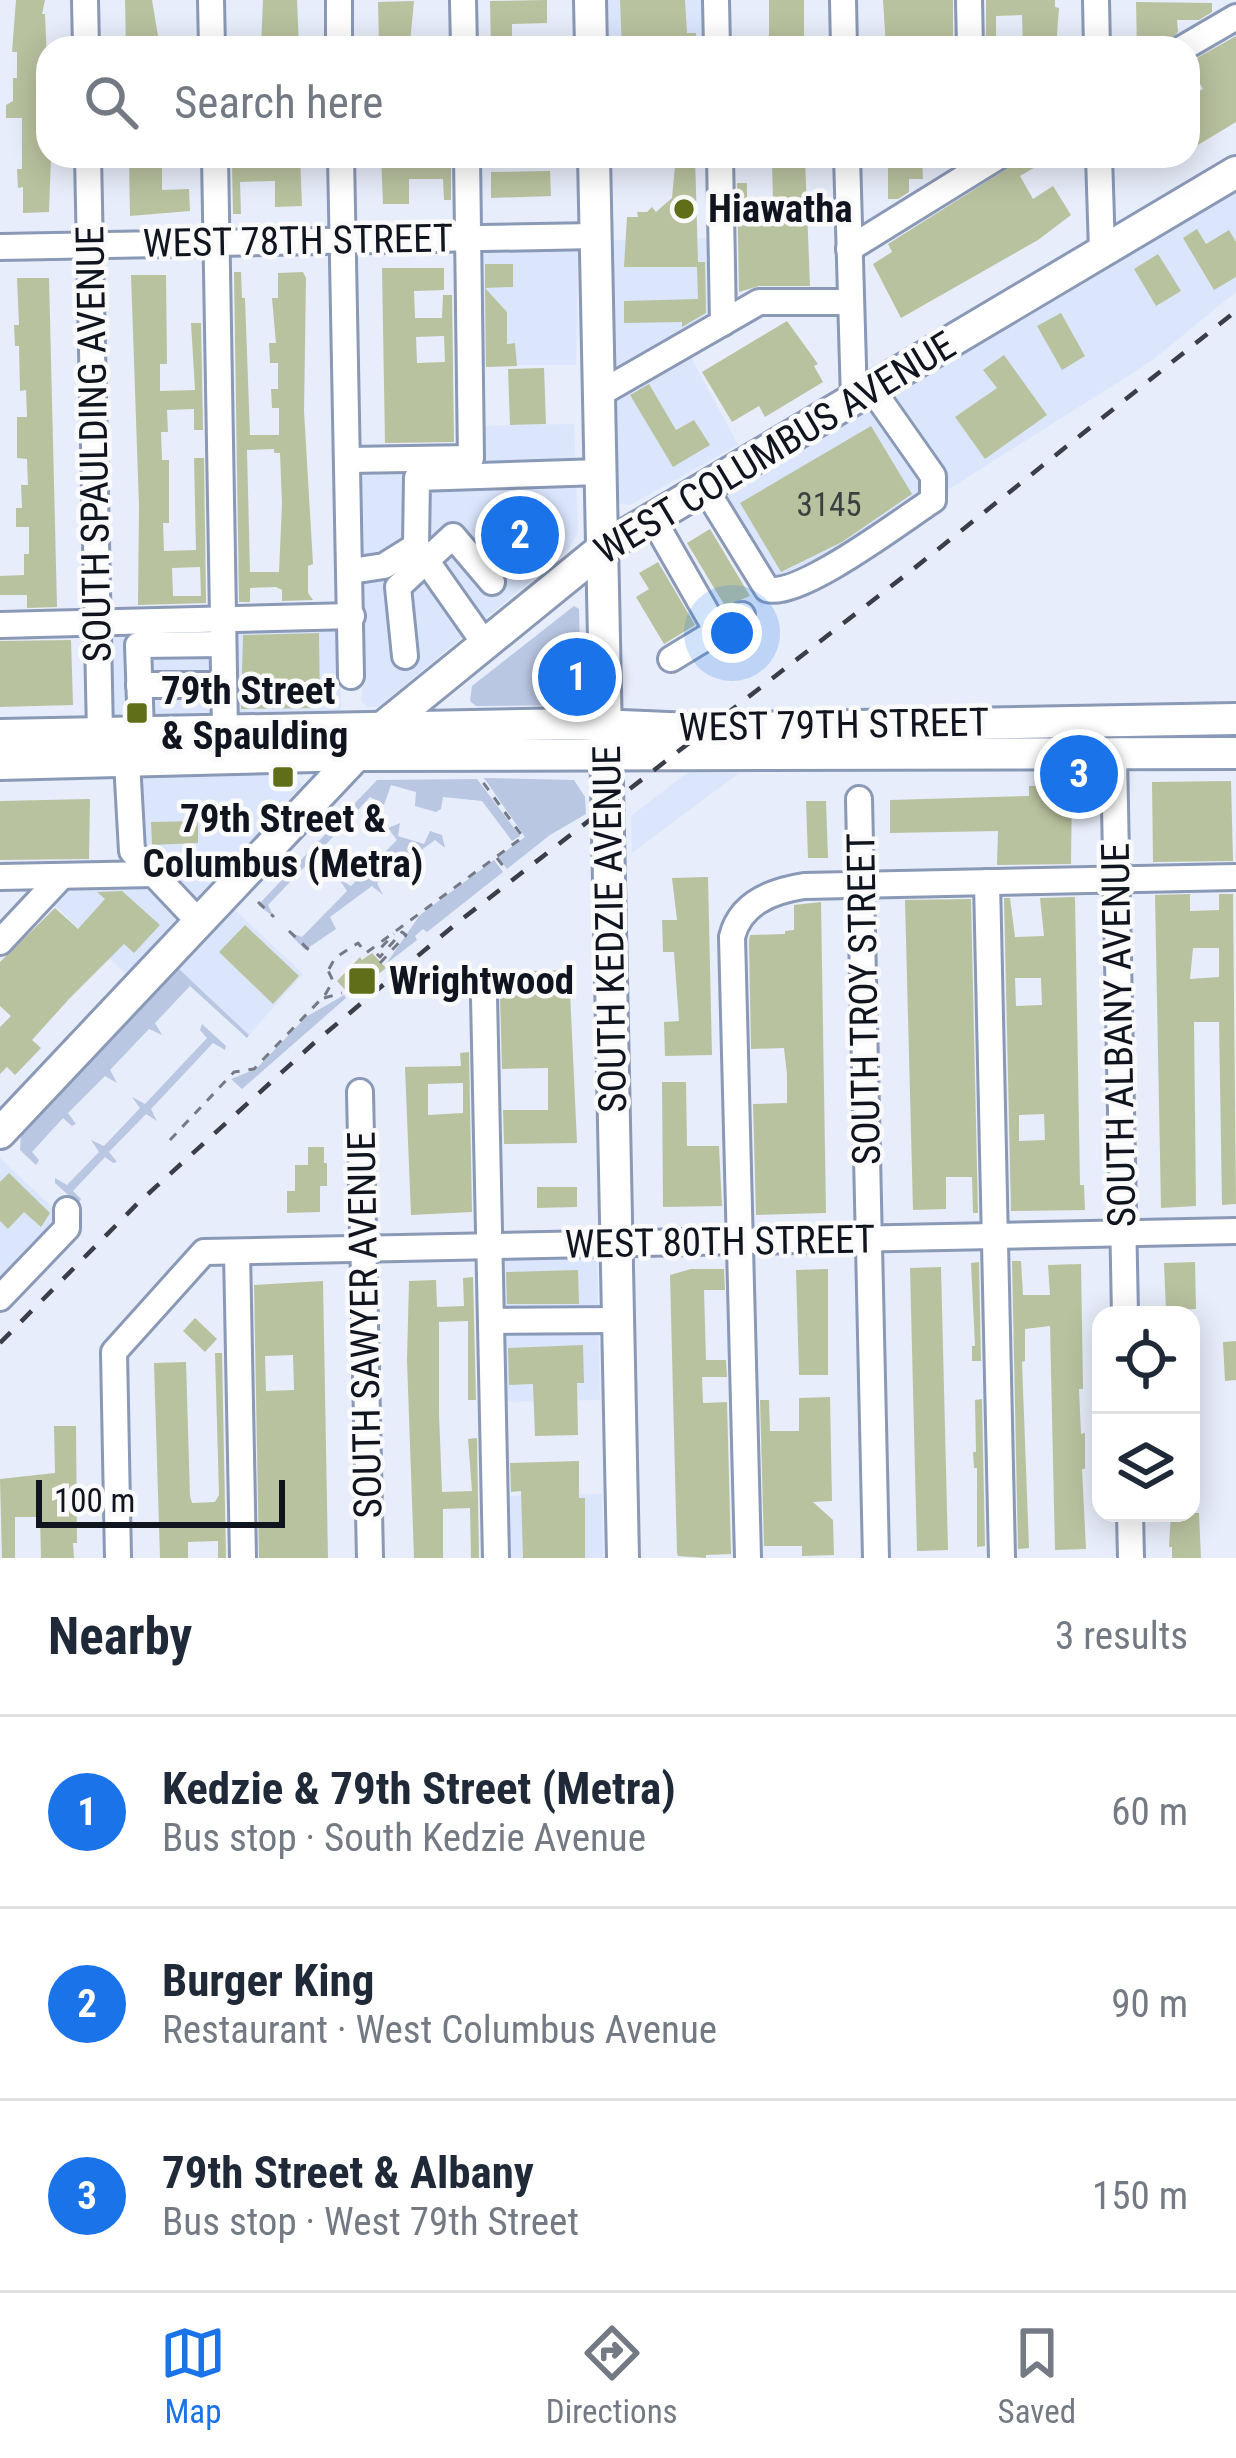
<!DOCTYPE html>
<meta charset="utf-8">
<style>
:root{--surface:#fff;--page:#f2f2f3;--text:#1f2937;--muted:#747a83;--line:#e0e1e3;--accent:#1a73e8}
body{margin:0;font-family:"Roboto Condensed",sans-serif;background:var(--page);color:var(--text)}
.controls{position:absolute;right:36px;bottom:36px;display:grid;overflow:hidden;border-radius:24px;box-shadow:0 6px 30px #0003}
.controls button{width:108px;height:108px;display:grid;place-items:center;padding:0;border:0;border-bottom:3px solid var(--line);background:var(--surface);color:var(--text);font:60px sans-serif}
.scale{position:absolute;left:36px;bottom:30px;width:249px;box-sizing:border-box;padding-left:12px;border:6px solid #0f141e;border-top:0;font-size:33px;line-height:42px;white-space:nowrap;color:#0f141e;-webkit-text-stroke:9px #fafafa;paint-order:stroke}
.you{position:absolute;left:732px;top:633px;width:42px;height:42px;margin:-30px;border:9px solid #fff;border-radius:50%;background:#1a73e8;box-shadow:0 0 0 18px #1a73e833}
.badge{display:grid;place-items:center;width:78px;height:78px;border-radius:50%;background:var(--accent);color:#fff;font-size:39px;font-weight:700}
.pin{position:absolute;translate:-50% -50%;border:6px solid #fff;box-shadow:0 3px 12px #0006}
.list{margin:0;padding:0;list-style:none}
h2{display:flex;justify-content:space-between;align-items:center;height:156px;margin:0;padding:0 48px;font-size:51px}
h2 small{font-size:39px;font-weight:400;color:var(--muted)}
.list li{display:grid;grid-template-columns:78px 1fr auto;gap:36px;align-items:center;box-sizing:border-box;height:192px;padding:0 48px;border-top:3px solid var(--line)}
.list b{display:block;font-size:45px;white-space:nowrap}
.list p{margin:0;font-size:39px;white-space:nowrap;color:var(--muted)}
.list em{font-size:39px;font-style:normal;color:var(--muted)}
.icon{flex:none;width:66px;height:66px;fill:none;stroke:currentColor;stroke-width:2;stroke-linecap:round;stroke-linejoin:round}
.map{position:relative;flex:none;width:1236px;height:1558px;overflow:hidden}
.search{position:absolute;background:var(--surface);box-shadow:0 6px 30px #0003;left:36px;right:36px;top:36px;height:132px;display:flex;align-items:center;gap:30px;box-sizing:border-box;padding:0 42px;border-radius:36px;color:var(--muted);font-size:45px}
.sheet{height:732px;background:var(--surface)}
nav{display:flex;justify-content:space-around;align-items:center;box-sizing:border-box;height:168px;border-top:3px solid var(--line);background:var(--surface);font-size:33px;color:var(--muted)}
nav a{display:grid;justify-items:center;gap:6px}
nav .on{color:var(--accent)}
.map>svg:first-child{display:block}
.built{fill:#dbe6fd}
.green{fill:#bac7e3}
.building{fill:#b9c29f;fill-rule:evenodd}
.lines{fill:none;stroke-linecap:round;stroke-linejoin:round}
.minor-casing{stroke:#8a99b6;stroke-width:30}
.major-casing{stroke:#8a99b6;stroke-width:36}
.path{stroke:#757b86;stroke-width:3;stroke-dasharray:9 9;stroke-linecap:butt}
.minor{stroke:#fff;stroke-width:24}
.major{stroke:#fff;stroke-width:30}
.rail{stroke:#393e49;stroke-width:4.5;stroke-dasharray:15 15;stroke-linecap:butt}
.poi-dot{fill:#606e1a;stroke:#fafafa;stroke-width:4.5}
.labels{text-anchor:middle;dominant-baseline:central;stroke-width:9;stroke-linejoin:round;paint-order:stroke}
.number-label{font-size:33px;fill:#3a403e}
.poi-label{font-size:39px;font-weight:bold;fill:#0f141e;stroke:#fafafa;text-anchor:start}
.street-label{font-size:39px;fill:#0f141e;stroke:#fafafa}
</style>
<div class="map">
<svg width="1236" height="1558" viewBox="0 0 1236 1558">
<rect width="100%" height="100%" fill="#e7edfa"/>
<g class="built">
<path d="M604,0h112l1,48h-112z"/>
<path d="M1236,189v103l-86,70 -389,246 -57,-99z"/>
<path d="M721,238l2,85 -38,23 53,99 -108,60 -14,-2 -6,-263z"/>
<path d="M469,247l109,2 -2,116h-106z"/>
<path d="M574,424l4,109 -10,17 -190,157h-10l-6,-5 -2,-242 111,-2v-32z"/>
<path d="M340,617l1,97 -230,3 -1,-95z"/>
<path d="M688,772l51,1 -107,80 -1,-37z"/>
<path d="M295,774l7,11 -174,191 -84,-81 18,-19 91,-3 -21,-22 -4,-74z"/>
<path d="M234,909l69,65 -54,61 -70,-66z"/>
<path d="M0,1158l74,70 -74,77z"/>
<path d="M597,1255l3,145 -107,2 -3,-145z"/>
<path d="M602,1494l1,64h-107l-1,-62z"/>
</g>
<g class="green">
<path d="M574,606l5,3 2,96 -105,1 -6,-5 2,-15z"/>
<path d="M484,778l90,2 11,17 1,17 -36,21 -43,34 -9,-12 27,-20z"/>
<path d="M477,779l43,57 -8,5 -30,-40 -39,-4 -2,12 -5,3 -21,-6 1,-14 -25,-7 -7,20 -14,-8 -53,57 7,12 -11,-8 -45,47 6,12 -16,-12 119,-125z"/>
<path d="M400,823l-2,13 26,8 6,-13 12,4 3,13 -10,-8 -58,43 6,12 -11,-9 -42,31 6,12 -31,21 -17,-18 14,5 45,-46 -8,-12 12,7 46,-46 -9,-12z"/>
<path d="M494,860l9,12 -76,60 -4,-3 -8,7 2,4 -31,24 34,-49z"/>
<path d="M179,969l70,66 -2,3 -57,-52 -35,37 7,12 -13,-6 -39,41 7,13 -12,-7 -37,37 8,11 -4,2 -9,-8 -31,34 7,8 -3,5 -16,-15 1,-16z"/>
<path d="M344,995l2,3 -104,91 -11,-10 25,-10 50,-52z"/>
<path d="M202,1024l24,22 -1,4 -12,-7 -62,66 6,12 -11,-7 -37,38 8,10 -4,1 -8,-6 -32,34 8,8 -3,5 -23,-21v-5l12,7 32,-33 -8,-12 13,6 36,-38 -8,-11 13,7 62,-66 -7,-8z"/>
</g>
<g class="building">
<path d="M16,0h29l-3,14h3l6,143 -2,55 -26,1v-26l-5,1 -1,-19h5v-51h-16v-13l7,-4v-23h4v-26h-5z"/>
<path d="M125,0h27l8,48h-34z"/>
<path d="M263,0h34l2,46h-38z"/>
<path d="M547,0v23l-35,1v24h-21l-1,-47z"/>
<path d="M620,0h65l2,33h9v15h-74z"/>
<rect x="769" y="0" width="35" height="48"/>
<path d="M883,0h70v48h-67z"/>
<path d="M986,0h69v7l4,1 -3,40h-33l-1,-33 -26,1v32h-10z"/>
<path d="M414,1l-4,42h-31l-1,-41z"/>
<path d="M1136,2l76,1v9l-13,8h-22l1,12 -10,10h-13v6h-18z"/>
<path d="M1236,36v86l-48,29v-53l15,-9 -15,-26z"/>
<path d="M129,156h27v9h6v25l27,-1 1,22 -60,5z"/>
<path d="M267,156h33l2,50 -27,1v-26l-35,1 1,32h-8l-1,-49 34,3z"/>
<path d="M381,156l70,4v40h-7l-1,-21h-34v25h-26z"/>
<path d="M676,156h19l3,106h7l1,51 -24,14v-5l-58,1v-22l74,-2 -1,-32h-73l3,-50h11l-1,-5h10l5,-5 4,5 16,-14z"/>
<path d="M1027,156l10,10 -17,10 13,23 20,-13 18,29 -33,25 -137,78 -28,-54 19,-12 -4,-8z"/>
<path d="M888,157h34l1,22h-14v13l-11,7h-10z"/>
<path d="M772,159h33l5,127h-51l-20,6 -2,-109h10v22l26,-1z"/>
<path d="M550,171l1,25 -60,2v-26z"/>
<path d="M1197,229l9,15 23,-14 7,12v35l-22,13 -31,-52z"/>
<path d="M1158,254l23,37 -25,15 -22,-37z"/>
<path d="M485,264h28v23l-28,1z"/>
<path d="M382,268h62v22l-30,1 1,27h27l1,-23h9l2,147 -69,1zM444,336l1,26 -28,1 -1,-26z"/>
<path d="M234,272h7l1,26h3l5,137h29v-27h-7l-1,-19h7v-26h-8l-1,-20h7l-4,-45h6v-25l25,-1 3,6 -2,133 9,153 -5,2v27l5,7 -31,1v-11l-6,-3 -26,1v14h-11zM274,449v4h6l2,51 -3,68h-29l-3,-122z"/>
<path d="M131,275h35l1,89h-7v27l35,-1 -4,-67h10l2,107h-9v-21l-27,1 1,22h-7l1,28h7v63h-6l1,28 32,-1 -2,-92h10l2,145 -68,2 1,-99zM200,567l1,29h-28l-1,-28z"/>
<path d="M17,278h32l8,329 -30,1v-13h-27v-19l24,-1v-21h5v-27h-13v-19h6l-1,-23h7l-1,-26 -10,-1v-41h10l-1,-27 -6,1 -1,-45h-4l-1,-21h5z"/>
<path d="M485,288l22,24v32l8,-1 2,23 -31,1z"/>
<path d="M1061,313l24,43 -23,14 -25,-44z"/>
<path d="M787,321l31,43 -4,2 9,16 -58,35 -6,-11 -27,16 -30,-50z"/>
<path d="M1004,355l43,60 -62,44 -30,-42 42,-29 -14,-18z"/>
<path d="M544,368l2,56 -36,1 -2,-56z"/>
<path d="M649,384l27,46 18,-10 16,25 -37,22 -43,-72z"/>
<path d="M871,426l41,68 -70,48 -61,30 -41,-69z"/>
<path d="M522,503l31,36 -34,29 -31,-37z"/>
<path d="M710,529l40,67 -25,10 -38,-63z"/>
<path d="M658,562l37,63 -31,19 -28,-47 13,-8 -10,-16z"/>
<path d="M319,633l1,75 -79,1 2,-74z"/>
<path d="M71,640l2,65 -73,2v-66z"/>
<path d="M1231,781l2,80 -80,1 -1,-80z"/>
<path d="M1072,785l-1,79 -74,1 1,-34 -108,2v-33l139,-4v-10z"/>
<path d="M90,799l-1,60 -89,1v-59z"/>
<path d="M806,801h20l2,57h-20z"/>
<path d="M198,821v22l-46,2 -1,-23z"/>
<path d="M708,877l4,178 -47,1 -1,-34 15,-1 -5,-69h-11l-1,-32h15l-5,-42z"/>
<path d="M122,891l38,34 -26,28 -10,-9 -55,55 -37,41 9,8 -26,27 -8,-8 -7,7v-47l11,-11 -11,-10v-44l55,-54 23,21 27,-30 -8,-7z"/>
<path d="M1190,894v17l29,-1v-16h14l3,310 -14,1 -3,-183h-25l2,184 -35,2 -6,-313zM1193,948h26v29l-29,2z"/>
<path d="M1075,897l5,288h4l1,25 -74,1 -7,-313h6l5,39 29,-1 -4,-38zM1015,978h26l1,27 -26,1zM1044,1114l1,26 -26,1v-26z"/>
<path d="M971,899l7,314h-5l-1,-36h-26v32l-33,1 -8,-310z"/>
<path d="M821,902l5,311 -70,2 -3,-111 34,-1v-29l-3,-26 -33,1 -2,-109 1,-5 35,-1v-3l9,-1v-25z"/>
<path d="M245,925l54,51 -26,28 -54,-52z"/>
<path d="M372,953l14,15 -35,28 -14,-15 23,-24 2,3z"/>
<path d="M569,970l8,173 -73,1 -1,-34h45v-42l-46,1 -2,-73 28,-1v-24z"/>
<path d="M469,1052l3,160 -61,3 -6,-148 56,-1 -1,-13zM463,1083v30l-35,2v-31z"/>
<path d="M662,1082h24l1,64h32l3,60 -59,1z"/>
<path d="M308,1147h16v16h3v23h-7v26l-33,1v-22h8v-26h13z"/>
<path d="M9,1173l41,40 -9,14 -17,-15 -16,17 -8,-8v-39z"/>
<path d="M537,1187h40v20l-40,1z"/>
<path d="M1012,1261h9l2,34h27l-2,-30 33,-1 2,125h-4l2,45 4,-1v36h-3l4,80 -31,1 -5,-224 -25,3v32l-3,1 7,186 -11,1z"/>
<path d="M979,1262l2,99h-9v-15h3l-4,-83z"/>
<path d="M1195,1262l1,47 -30,1 -2,-47z"/>
<path d="M941,1267l7,283 -31,1 -7,-283z"/>
<path d="M691,1269h33l1,21h-21l2,70h20l1,17h-25l1,26 24,-1 4,152 -25,1v3l-28,-2 -1,-3 -7,-278z"/>
<path d="M828,1269v106h-29l-3,-105z"/>
<path d="M578,1270l1,34h-72l-1,-32z"/>
<path d="M473,1277l3,123h-8v-79l-29,1v91l3,79 30,-1 -4,-52 9,-1 2,120h-8l-1,-50 -27,1v49h-29l-7,-198 2,-79 27,-1 1,27 27,-1 -1,-28z"/>
<path d="M323,1281l5,277h-69l-5,-273zM293,1355l1,35 -28,1 -1,-35z"/>
<path d="M195,1318l22,21 -12,13 -22,-21z"/>
<path d="M1236,1341v39l-11,1 -2,-39z"/>
<path d="M583,1345l1,38h-7l1,52 -43,1 -2,-52 -24,1 -1,-37z"/>
<path d="M215,1353h7l4,205h-8v-17l-30,1v16h-28l-6,-195 32,-1 4,134 2,7 23,-1 4,-7z"/>
<path d="M830,1397l2,104 -19,1 20,18 1,35 -32,1v-10h-38l-4,-146h9l1,31h29v-33z"/>
<path d="M982,1399l3,147 -8,1v-79h-3l-1,-16h3l-1,-52z"/>
<path d="M54,1426h22l1,117h-4l1,15h-33l-1,-41h-25v41h-13l-2,-79 55,-6z"/>
<path d="M579,1461v37h6v60h-62l-2,-67 -10,1 -1,-29z"/>
<path d="M1171,1513h28l2,45h-29v-11h-3z"/>
</g>
<g class="lines">
<g class="minor-casing">
<g id="minor">
<path d="M85,0l1,48"/>
<path d="M211,0l1,48"/>
<path d="M339,0v48"/>
<path d="M463,0l1,48"/>
<path d="M716,0l1,48"/>
<path d="M843,0l1,48"/>
<path d="M969,0l1,48"/>
<path d="M1096,0l1,48"/>
<path d="M1183,48l53,-31"/>
<path d="M88,156l12,577"/>
<path d="M215,156l10,574"/>
<path d="M341,156l10,520"/>
<path d="M720,156l3,167"/>
<path d="M847,156l7,244"/>
<path d="M1099,156l3,95"/>
<path d="M0,247l596,-11"/>
<path d="M849,249l150,-93"/>
<path d="M599,394l160,-92h91"/>
<path d="M348,460l123,-2 -4,-302"/>
<path d="M705,488l62,101c32,10 135,-69 166,-89v-24l-61,-87"/>
<path d="M653,519l64,112 -46,28"/>
<path d="M416,546l1,-68 184,-6"/>
<path d="M351,571l33,-5 32,-20 69,98"/>
<path d="M0,625l352,-9"/>
<path d="M717,631l25,-16"/>
<path d="M405,656l-7,-69 55,-51 39,46"/>
<path d="M139,685h85"/>
<path d="M141,732l-3,-87 84,-1"/>
<path d="M1114,755l11,560"/>
<path d="M127,762l5,89 68,72"/>
<path d="M859,799l17,759"/>
<path d="M0,877l154,-3"/>
<path d="M987,882l15,676"/>
<path d="M0,942l62,-66"/>
<path d="M484,997l12,561"/>
<path d="M360,1092l10,466"/>
<path d="M237,1252l6,306"/>
<path d="M0,1298l67,-70v-18"/>
<path d="M491,1321l127,-1"/>
<path d="M1130,1513l1,45"/>
<path d="M118,1558l-4,-206 90,-100 1032,-21"/>
<path d="M748,1558l-16,-621c8,-34 40,-46 72,-51l432,-9"/>
</g>
</g>
<g class="major-casing">
<g id="major">
<path d="M590,0l1,48"/>
<path d="M594,156l29,1402"/>
<path d="M0,735l575,-11 116,5 545,-10"/>
<path d="M0,764l357,-9 879,-2"/>
<path d="M0,1133l383,-406 220,-179 633,-376"/>
</g>
</g>
<g class="path">
<path d="M497,858l7,9"/>
<path d="M258,902l16,15"/>
<path d="M289,931l20,19"/>
<path d="M380,963l26,-28 -4,-3 -22,25 -4,-4 18,-19"/>
<path d="M329,969l6,-11 23,-15 8,10 157,-116 -44,-60"/>
<path d="M324,998l18,-5"/>
<path d="M170,1140l64,-68 20,-3 71,-74 8,-14 -7,-15"/>
</g>
<use href="#minor" class="minor"/>
<use href="#major" class="major"/>
<path class="rail" d="M0,1343l137,-139 177,-161 143,-120 455,-353 324,-259"/>
</g>
<g class="poi-dot">
<circle cx="684" cy="209" r="12"/>
<rect x="125" y="701" width="24" height="24" rx="6"/>
<rect x="271" y="765" width="24" height="24" rx="6"/>
<rect x="347" y="966" width="30" height="30" rx="6"/>
</g>
<g class="labels">
<g class="number-label">
<text x="829" y="504">3145</text>
</g>
<g class="poi-label">
<text x="708" y="209">Hiawatha</text>
<text x="161" y="691">79th Street<tspan x="161" dy="45">&amp; Spaulding</tspan></text>
<text x="283" y="819" text-anchor="middle">79th Street &amp;<tspan x="283" dy="45">Columbus (Metra)</tspan></text>
<text x="389" y="981">Wrightwood</text>
</g>
<g class="street-label">
<text transform="translate(298 241) rotate(-1)">WEST 78TH STREET</text>
<text transform="translate(94 444) rotate(-91)">SOUTH SPAULDING AVENUE</text>
<text transform="translate(775 448) rotate(-31)">WEST COLUMBUS AVENUE</text>
<text transform="translate(834 725) rotate(-1)">WEST 79TH STREET</text>
<text transform="translate(610 929) rotate(-91)">SOUTH KEDZIE AVENUE</text>
<text transform="translate(864 999) rotate(-91)">SOUTH TROY STREET</text>
<text transform="translate(1119 1035) rotate(-91)">SOUTH ALBANY AVENUE</text>
<text transform="translate(720 1242) rotate(-1)">WEST 80TH STREET</text>
<text transform="translate(365 1325) rotate(-91)">SOUTH SAWYER AVENUE</text>
</g>
</g>
</svg>
<div class="controls">
<button><svg class="icon" aria-label="locate" viewBox="0 0 24 24"><circle cx="12" cy="12" r="6"/><path d="M12 2v4M12 18v4M2 12h4M18 12h4"/></svg></button>
<button><svg class="icon" aria-label="layers" viewBox="0 0 24 24"><path d="M12 4l9 5-9 5-9-5zM3 14l9 5 9-5"/></svg></button>
</div>
<div class="scale">100 m</div>
<div class="you"></div>
<div class="pin badge" style="left:577px;top:677px">1</div>
<div class="pin badge" style="left:520px;top:535px">2</div>
<div class="pin badge" style="left:1079px;top:774px">3</div>
<div class="search"><svg class="icon" aria-label="search" viewBox="0 0 24 24"><circle cx="10" cy="10" r="6"/><path d="M15 15l6 6"/></svg>Search here</div>
</div>
<section class="sheet">
<h2>Nearby<small>3 results</small></h2>
<ul class="list">
<li><span class="badge">1</span><div><b>Kedzie &amp; 79th Street (Metra)</b><p>Bus stop · South Kedzie Avenue</p></div><em>60 m</em></li>
<li><span class="badge">2</span><div><b>Burger King</b><p>Restaurant · West Columbus Avenue</p></div><em>90 m</em></li>
<li><span class="badge">3</span><div><b>79th Street &amp; Albany</b><p>Bus stop · West 79th Street</p></div><em>150 m</em></li>
</ul>
</section>
<nav>
<a class="on"><svg class="icon" aria-label="map" viewBox="0 0 24 24"><path d="M3 6l6-2 6 2 6-2v14l-6 2-6-2-6 2zM9 4v14M15 6v14"/></svg>Map</a>
<a><svg class="icon" aria-label="directions" viewBox="0 0 24 24"><path d="M12 3l9 9-9 9-9-9zM9 14v-3h6M13 9l2 2-2 2"/></svg>Directions</a>
<a><svg class="icon" aria-label="saved" viewBox="0 0 24 24"><path d="M7 4h10v16l-5-4-5 4z"/></svg>Saved</a>
</nav>
